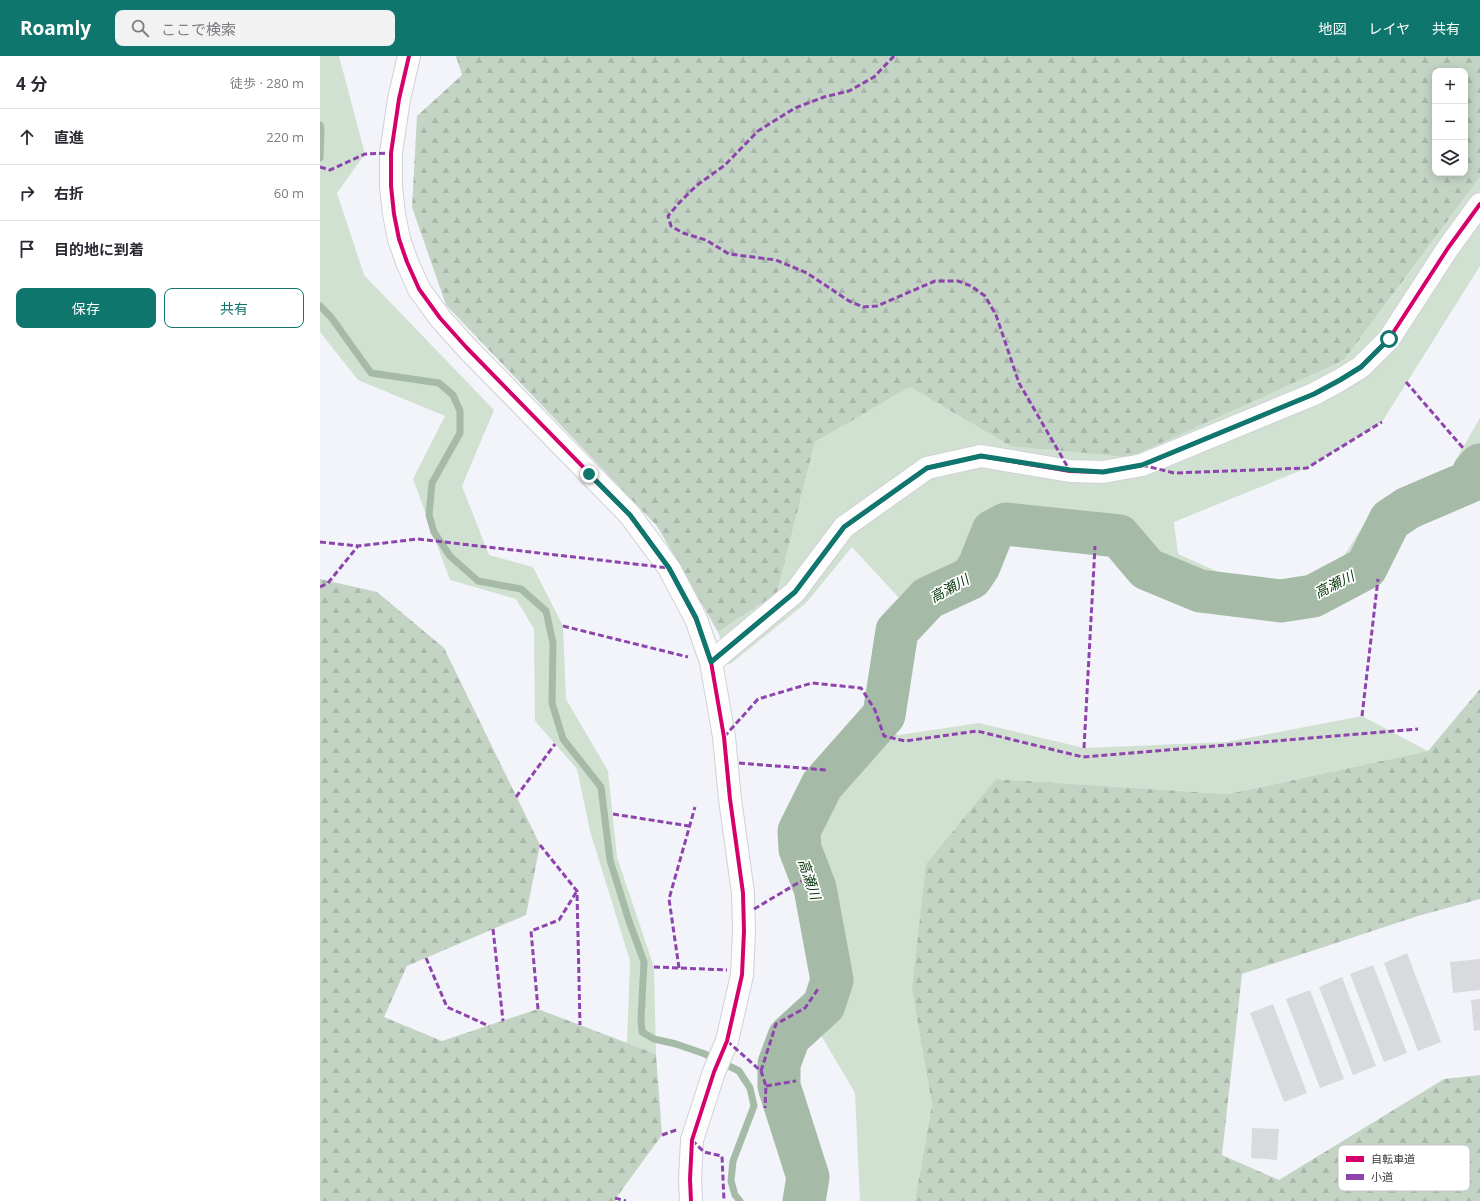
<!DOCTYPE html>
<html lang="ja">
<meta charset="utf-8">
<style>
:root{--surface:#fff;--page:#f2f2f3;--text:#2b2b33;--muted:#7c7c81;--line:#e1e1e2;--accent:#0f766e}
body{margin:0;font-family:"Open Sans","Noto Sans JP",sans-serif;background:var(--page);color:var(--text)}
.controls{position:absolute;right:12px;top:12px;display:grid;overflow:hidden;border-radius:8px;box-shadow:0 2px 10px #0003}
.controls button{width:36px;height:36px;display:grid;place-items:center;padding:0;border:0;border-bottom:1px solid var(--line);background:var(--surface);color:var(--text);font:20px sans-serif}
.stop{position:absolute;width:12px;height:12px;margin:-9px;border:3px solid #0f766e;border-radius:50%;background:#fff}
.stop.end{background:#0f766e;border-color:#fff;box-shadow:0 1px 4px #0008}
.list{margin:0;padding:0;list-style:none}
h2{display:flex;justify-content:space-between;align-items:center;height:52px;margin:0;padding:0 16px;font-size:17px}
h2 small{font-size:13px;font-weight:400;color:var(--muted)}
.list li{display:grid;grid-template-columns:26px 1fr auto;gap:12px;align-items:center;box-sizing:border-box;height:56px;padding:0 16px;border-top:1px solid var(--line)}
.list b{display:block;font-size:15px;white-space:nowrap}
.list em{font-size:13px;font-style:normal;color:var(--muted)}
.actions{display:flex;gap:8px;padding:12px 16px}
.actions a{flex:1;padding:9px 0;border:1px solid var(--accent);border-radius:8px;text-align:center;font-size:14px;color:var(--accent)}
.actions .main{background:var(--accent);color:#fff}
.icon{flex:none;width:22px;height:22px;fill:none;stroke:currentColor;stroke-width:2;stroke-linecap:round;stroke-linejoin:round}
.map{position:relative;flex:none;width:1160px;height:1145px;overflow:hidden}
header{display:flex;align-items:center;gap:24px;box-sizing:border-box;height:56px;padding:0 20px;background:var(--accent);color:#fff}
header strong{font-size:19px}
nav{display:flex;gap:22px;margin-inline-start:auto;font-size:14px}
.search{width:280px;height:36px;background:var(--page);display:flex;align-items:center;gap:10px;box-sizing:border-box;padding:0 14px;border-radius:8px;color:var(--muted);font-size:15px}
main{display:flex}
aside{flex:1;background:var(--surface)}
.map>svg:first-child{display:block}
.grass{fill:#d0e1d2}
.forest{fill:url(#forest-firs);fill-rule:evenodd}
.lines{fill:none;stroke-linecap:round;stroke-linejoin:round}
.stream{stroke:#a5bba7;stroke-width:7}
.river{stroke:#a5bba7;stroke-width:43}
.building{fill:#d9dade}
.street-casing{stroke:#d0d1d5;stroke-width:24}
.street{stroke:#fdfdfe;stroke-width:22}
.quiet{stroke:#8e44ad;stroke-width:3;stroke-dasharray:6 3;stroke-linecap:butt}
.cycleway-casing{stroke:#fff;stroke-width:6}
.cycleway{stroke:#d6006c;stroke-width:4}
.route{stroke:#0f766e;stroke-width:5}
.labels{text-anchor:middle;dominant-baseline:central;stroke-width:3.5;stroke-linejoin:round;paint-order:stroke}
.water-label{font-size:14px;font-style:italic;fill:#09390e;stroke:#fff}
.key{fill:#fff;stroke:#c4c4c5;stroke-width:1}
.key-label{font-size:11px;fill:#393a3e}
</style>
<header>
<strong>Roamly</strong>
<div class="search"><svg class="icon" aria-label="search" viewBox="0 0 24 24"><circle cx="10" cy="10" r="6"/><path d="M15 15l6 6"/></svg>ここで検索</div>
<nav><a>地図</a><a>レイヤ</a><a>共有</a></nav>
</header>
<main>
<aside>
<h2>4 分<small>徒歩 · 280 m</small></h2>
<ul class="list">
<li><svg class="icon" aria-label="ahead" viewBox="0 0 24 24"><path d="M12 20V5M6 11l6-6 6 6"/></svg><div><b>直進</b></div><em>220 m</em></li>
<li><svg class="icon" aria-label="right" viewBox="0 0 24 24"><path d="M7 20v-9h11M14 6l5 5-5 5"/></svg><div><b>右折</b></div><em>60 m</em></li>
<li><svg class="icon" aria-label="arrive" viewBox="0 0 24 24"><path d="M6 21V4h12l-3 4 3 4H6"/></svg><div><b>目的地に到着</b></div></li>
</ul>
<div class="actions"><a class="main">保存</a><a>共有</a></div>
</aside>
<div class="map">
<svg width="1160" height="1145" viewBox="0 0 1160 1145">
<defs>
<pattern id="forest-firs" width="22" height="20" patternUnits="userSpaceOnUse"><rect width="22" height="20" fill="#c3d4c5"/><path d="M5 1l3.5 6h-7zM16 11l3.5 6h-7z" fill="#a8b7aa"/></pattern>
</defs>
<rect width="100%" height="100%" fill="#f3f4fa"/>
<g class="grass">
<path d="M0,0h19l26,98 -28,39 27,82 130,135 -32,76 27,69 44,12 30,59 3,73 42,72 9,86 37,110 2,87 -29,-11 3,-82 -40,-130 -13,-62 -42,-48 -1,-92 -18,-30 -66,-19 -37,-101 32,-63 -87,-36 -38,-48z"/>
<path d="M1160,121v89l-98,156 -75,46 -133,54 4,32 70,31 84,-10 36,-57 83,-50 29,-50v61l-2,-1 -82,49 -18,52 -82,34 -61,-8 -83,-18 -34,-38 -114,-14 -20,45 -62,43 -70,-76 -46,56 -77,62 -11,-33 59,-39 38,-151 95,-55 100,59 334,-86z"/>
<path d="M1042,660l66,35 -200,43 -232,-15 -84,211 20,114 -17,97h-55l-5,-108 -50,-85 13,-19 -11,-97 -21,-62 72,-108 41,13 80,-12 105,25 143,-6z"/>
</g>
<g class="forest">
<path d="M136,0h1024v121l-136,183 -214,97 -120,-11 -100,-59 -95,55 -38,151 -59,39 -61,-106 -211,-221 -34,-98 5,-91 45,-41zM1115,15h30v102h-30z"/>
<path d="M0,523l57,13 67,56 96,197 -14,70 -119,51 -23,51 58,24 96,-32 118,45 6,81 -46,63v3h-296z"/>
<path d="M1160,633v210l-62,17 -176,58 -20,181 57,25 165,-101 36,-4v126h-565l17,-97 -20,-114 14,-126 70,-85 232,15 200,-43z"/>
</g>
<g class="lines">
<g class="stream">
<path d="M0,69l1,4 -1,29"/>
<path d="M0,250l11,11 40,56 68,10 14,12 7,16v22l-28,50 -3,32 5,17 16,24 28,25 43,8 25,22 7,32 -1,60 11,36 38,48 9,73 19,61 15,41 -3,57 1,13 12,7 22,5 29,10 34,17 11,17 4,18 -21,55 -2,20 4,14 5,6"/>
</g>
<path class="river" d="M484,1145l4,-24 -29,-91v-22l10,-27 35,-32 8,-25 -17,-92 -15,-39 -1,-18 23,-46 62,-70 13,-84 31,-33 43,-20 8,-12 14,-35 13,-7 113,12 28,33 53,22 81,10 32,-5 53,-28 24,-48 18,-12 70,-30 -4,-6 6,-7"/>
</g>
<g class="building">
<path d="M1087,897l34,89 -23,9 -34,-88z"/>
<path d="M1160,903v31l-27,3 -3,-31z"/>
<path d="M1053,909l34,88 -23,9 -34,-88z"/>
<path d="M1022,921l34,89 -23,9 -34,-88z"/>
<path d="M990,934l34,89 -24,9 -34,-89z"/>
<path d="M1160,943v31l-6,1 -3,-31z"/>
<path d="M953,948l34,89 -23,9 -34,-89z"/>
<path d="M932,1072l27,1 -2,31 -26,-2z"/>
</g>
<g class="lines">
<g class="street-casing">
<g id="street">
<path d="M89,0l-10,43 -8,54v33l3,28 5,25 8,23 12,27 21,29 26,29 164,168 39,53 27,51 15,43 13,75 6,62 13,94 1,38 -2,44 -15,66 -13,31 -22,68 -2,39 1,22"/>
<path d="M391,606l84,-70 49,-65 83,-59 54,-12 89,15 33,1 39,-7 172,-71 26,-14 21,-13 28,-28 59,-91 32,-44"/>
</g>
</g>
<use href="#street" class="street"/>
<g class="quiet">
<path d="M574,0l-20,21 -25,14 -25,6 -29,11 -37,23 -33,34 -29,21 -17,17 -11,13 3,10 12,7 23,7 23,14 47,6 31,13 42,28 14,6 14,-1 58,-25h23l13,5 14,10 11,19 23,68 51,88"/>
<path d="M0,111l10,3 35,-16 26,-1"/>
<path d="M1086,326l57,66"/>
<path d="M822,409l32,8 133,-5 75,-46"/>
<path d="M0,486l38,4"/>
<path d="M0,531l8,-4 30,-37 60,-7 251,29"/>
<path d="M243,570l125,31"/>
<path d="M1042,660l16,-137"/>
<path d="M404,681l34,-38 54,-16 49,5 14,22 9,26 21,5 72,-10 106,26 335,-28"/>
<path d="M764,692l11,-202"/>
<path d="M419,707l87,7"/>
<path d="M196,741l39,-53"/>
<path d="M293,758l76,12"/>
<path d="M220,789l37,46 3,134"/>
<path d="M434,853l49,-29"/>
<path d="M173,873l10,92"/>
<path d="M106,902l21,49 42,19"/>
<path d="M334,911l73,3"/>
<path d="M359,912l-10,-69 26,-92"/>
<path d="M218,953l-7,-78 28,-11 18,-29"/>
<path d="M407,985l34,30 5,15 -1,22"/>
<path d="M441,1015l15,-47 29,-16 13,-19"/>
<path d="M446,1030l30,-5"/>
<path d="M342,1079l17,-6"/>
<path d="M372,1084l12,12 18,4 2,45"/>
<path d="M295,1142l11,3"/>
</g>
<g class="cycleway-casing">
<g id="cycleway">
<path d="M89,0l-10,43 -8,54v33l3,28 5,25 8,23 12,27 21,29 26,29 164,168 39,53 27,51 15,43 13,75 6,62 13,94 1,38 -2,44 -15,66 -13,31 -22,68 -2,39 1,22"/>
<path d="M391,606l84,-70 49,-65 83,-59 54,-12 89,15 33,1 39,-7 172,-71 26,-14 21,-13 28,-28 59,-91 32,-44"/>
</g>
</g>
<use href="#cycleway" class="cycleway"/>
</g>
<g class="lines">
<path class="route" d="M269,418l41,41 39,53 27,50 15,44 84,-70 49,-65 83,-59 54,-12 89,14 33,2 39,-7 172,-71 26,-14 21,-13 28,-28"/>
</g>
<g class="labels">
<g class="water-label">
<text transform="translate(1014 528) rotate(-26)">高瀬川</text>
<text transform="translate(629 532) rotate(-29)">高瀬川</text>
<text transform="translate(490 823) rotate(72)">高瀬川</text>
</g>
</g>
<rect x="1018" y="1089" width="132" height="46" rx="6" class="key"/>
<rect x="1026" y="1100" width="18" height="6" fill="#d6006c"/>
<rect x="1026" y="1118" width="18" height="6" fill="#8e44ad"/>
<g class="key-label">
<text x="1051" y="1107">自転車道</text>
<text x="1051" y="1125">小道</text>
</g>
</svg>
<div class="controls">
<button>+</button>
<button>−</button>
<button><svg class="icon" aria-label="layers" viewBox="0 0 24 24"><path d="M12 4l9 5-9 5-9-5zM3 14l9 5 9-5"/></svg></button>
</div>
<div class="stop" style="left:1069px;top:283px"></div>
<div class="stop end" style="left:269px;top:418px"></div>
</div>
</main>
